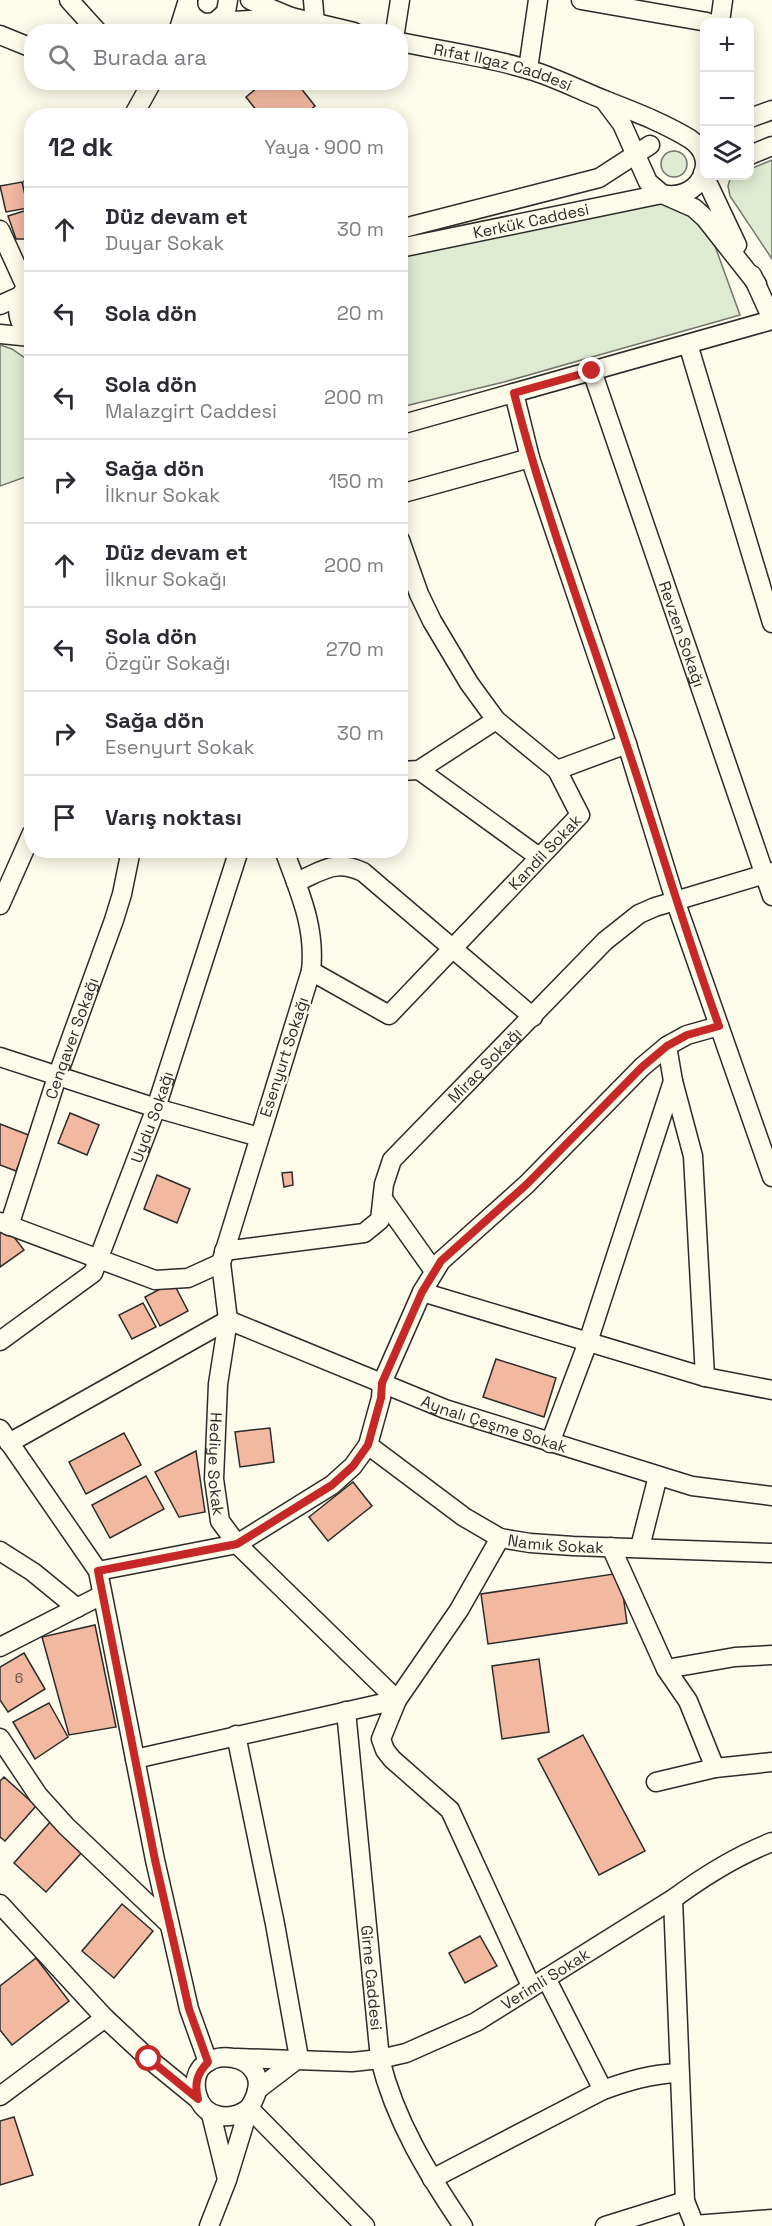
<!DOCTYPE html>
<html lang="tr">
<meta charset="utf-8">
<style>
:root{--surface:#fff;--page:#f2f2f3;--text:#2b2b33;--muted:#7c7c81;--line:#e1e1e2}
body{margin:0;font-family:"Space Grotesk",sans-serif;background:var(--page);color:var(--text)}
.controls{position:absolute;right:18px;top:18px;display:grid;overflow:hidden;border-radius:12px;box-shadow:0 3px 15px #0003}
.controls button{width:54px;height:54px;display:grid;place-items:center;padding:0;border:0;border-bottom:2px solid var(--line);background:var(--surface);color:var(--text);font:30px sans-serif}
.stop{position:absolute;width:18px;height:18px;margin:-14px;border:4px solid #c62828;border-radius:50%;background:#fff}
.stop.end{background:#c62828;border-color:#fff;box-shadow:0 2px 6px #0008}
.list{margin:0;padding:0;list-style:none}
h2{display:flex;justify-content:space-between;align-items:center;height:78px;margin:0;padding:0 24px;font-size:26px}
h2 small{font-size:20px;font-weight:400;color:var(--muted)}
.list li{display:grid;grid-template-columns:39px 1fr auto;gap:18px;align-items:center;box-sizing:border-box;height:84px;padding:0 24px;border-top:2px solid var(--line)}
.list b{display:block;font-size:22px;white-space:nowrap}
.list p{margin:0;font-size:20px;white-space:nowrap;color:var(--muted)}
.list em{font-size:20px;font-style:normal;color:var(--muted)}
.icon{flex:none;width:33px;height:33px;fill:none;stroke:currentColor;stroke-width:2;stroke-linecap:round;stroke-linejoin:round}
.map{position:relative;flex:none;width:772px;height:2226px;overflow:hidden}
.search{position:absolute;background:var(--surface);box-shadow:0 3px 15px #0003;left:24px;top:24px;width:384px;height:66px;display:flex;align-items:center;gap:15px;box-sizing:border-box;padding:0 21px;border-radius:24px;color:var(--muted);font-size:22px}
.panel{position:absolute;background:var(--surface);box-shadow:0 3px 15px #0003;left:24px;top:108px;width:384px;height:750px;border-radius:24px}
.map>svg:first-child{display:block}
.green{fill:#deebd1;stroke:#74746e;stroke-width:1.5}
.building{fill:#f2b8a0;stroke:#2b2b2b;stroke-width:1.5}
.lines{fill:none;stroke-linecap:round;stroke-linejoin:round}
.minor-casing{stroke:#2b2b2b;stroke-width:21}
.minor{stroke:#fdfbea;stroke-width:18}
.route{stroke:#c62828;stroke-width:8}
.labels{text-anchor:middle;dominant-baseline:central;stroke-width:4.5;stroke-linejoin:round;paint-order:stroke}
.number-label{font-size:14px;fill:#5d4e48}
.street-label{font-size:16px;fill:#2b2b2b;stroke:#fdfbea}
</style>
<div class="map">
<svg width="772" height="2226" viewBox="0 0 772 2226">
<rect width="100%" height="100%" fill="#fdfbea"/>
<g class="green">
<circle cx="674" cy="164" r="13"/>
<path d="M772,160v99l-42,-63 -2,-10 3,-10h19v-7z"/>
<path d="M660,202l30,12 25,32 25,69 -236,67 -103,25 -1,-154z"/>
<path d="M0,345l12,4 20,14 -1,112 -31,11z"/>
</g>
<g class="building">
<path d="M264,82h32l19,24 -11,10h-43l-15,-19z"/>
<path d="M32,179v29h-4l-4,-27z"/>
<path d="M22,182l6,26 -22,4 -6,-26z"/>
<path d="M24,211h8l-1,28h-15l-8,-23z"/>
<path d="M70,1113l29,12 -12,30 -29,-12z"/>
<path d="M0,1124l31,12 -15,35 -16,-6z"/>
<path d="M292,1172l1,13 -9,2 -2,-14z"/>
<path d="M157,1175l33,14 -13,34 -33,-14z"/>
<path d="M0,1228l11,5 13,17 -24,17z"/>
<path d="M173,1282l15,29 -28,15 -15,-29z"/>
<path d="M143,1303l13,24 -24,12 -13,-24z"/>
<path d="M496,1359l60,19 -12,39 -61,-20z"/>
<path d="M270,1428l4,34 -34,5 -5,-35z"/>
<path d="M124,1433l17,32 -55,29 -17,-32z"/>
<path d="M196,1451l9,61 -26,5 -24,-45z"/>
<path d="M146,1476l18,33 -54,29 -18,-33z"/>
<path d="M353,1482l19,24 -44,35 -19,-24z"/>
<path d="M620,1573l7,50 -139,21 -7,-50z"/>
<path d="M95,1625l21,102 -47,8 -27,-98z"/>
<path d="M24,1653l21,36 -37,23 -8,-12v-33z"/>
<path d="M539,1659l10,73 -47,7 -10,-73z"/>
<path d="M49,1703l19,34 -33,22 -22,-37z"/>
<path d="M583,1735l62,116 -46,24 -61,-116z"/>
<path d="M4,1777l32,29 -31,35 -5,-4v-56z"/>
<path d="M51,1821l33,29 -38,42 -32,-29z"/>
<path d="M122,1904l31,27 -39,47 -32,-27z"/>
<path d="M480,1936l17,30 -32,17 -16,-30z"/>
<path d="M36,1958l33,43 -57,44 -12,-15v-44z"/>
<path d="M14,2117l19,58 -33,10v-64z"/>
</g>
<g class="lines">
<g class="minor-casing">
<g id="minor">
<path d="M69,0l29,32"/>
<path d="M188,0c-1,12 5,19 16,23l87,-6"/>
<path d="M250,0l41,17 63,15"/>
<path d="M313,0l2,23"/>
<path d="M581,0l126,22"/>
<path d="M720,22l3,-22"/>
<path d="M212,25l14,-13 2,-12"/>
<path d="M178,32l10,-32"/>
<path d="M395,32l5,-32"/>
<path d="M0,35l32,13"/>
<path id="s1" d="M400,42c43,9 89,15 130,28 27,8 51,21 77,31 28,11 57,22 83,38 32,21 8,64 -28,55l-262,54"/>
<path d="M528,69l10,-69"/>
<path d="M604,100l18,24 26,58 14,12 32,14 11,10 52,66"/>
<path d="M133,116l19,-34"/>
<path d="M750,118l22,-8"/>
<path d="M750,155l22,-9"/>
<path d="M703,173l34,72"/>
<path d="M400,229l199,-51 51,-33"/>
<path d="M0,230l26,57"/>
<path d="M752,275l20,44"/>
<path d="M32,282c-19,16 -18,39 0,55"/>
<path d="M0,305l20,-9"/>
<path d="M0,334l31,3"/>
<path d="M688,344l84,279"/>
<path id="s2" d="M592,371l180,525"/>
<path d="M514,393l16,65 97,286 48,156 97,277"/>
<path d="M400,425l372,-105"/>
<path d="M400,494l130,-36"/>
<path d="M419,770l120,87"/>
<path d="M557,770l70,-26"/>
<path d="M400,771l19,-1 77,-50"/>
<path id="s3" d="M284,850c15,41 32,77 27,121l-90,292 7,57 -10,64 -4,95 6,42 17,23 160,156"/>
<path d="M296,882c27,-11 38,-23 67,-10l170,145"/>
<path d="M0,905l32,-72"/>
<path id="s4" d="M311,971l78,44 191,-200 -23,-45 -61,-50 -27,-37 -37,-62 -13,-27 -19,-54"/>
<path d="M667,1046l6,35 20,75 12,221"/>
<path d="M0,1057l156,51 103,29"/>
<path d="M383,1199l51,72"/>
<path d="M0,1222l155,58 33,-2 33,-15"/>
<path id="s5" d="M9,1226l48,-149 57,-157 8,-26 9,-44"/>
<path id="s6" d="M224,1251l140,-18 16,-13 4,-36 8,-24 213,-219 34,-27 16,-7 117,-35"/>
<path d="M422,1292l283,85 67,13"/>
<path id="s7" d="M228,1320l217,89 247,77 80,10"/>
<path id="s8" d="M0,1341l93,-68 63,-165 83,-258"/>
<path d="M0,1429l98,142 57,289 34,149 19,53"/>
<path d="M9,1443l219,-123"/>
<path d="M550,1443l38,-101 85,-261"/>
<path id="s9" d="M368,1445l96,72 36,21 30,5 43,3 199,7"/>
<path d="M500,1538l-41,72 -62,90 -16,39 4,11 7,9 58,51 81,176"/>
<path d="M611,1547l55,122 22,32 27,67"/>
<path d="M640,1547l18,-71"/>
<path d="M0,1551l33,21 44,36"/>
<path d="M98,1571l139,-27 95,-59 21,-19 15,-21 13,-47 1,-15 40,-91 19,-31 86,-77 115,-117 25,-21 20,-11 32,-9"/>
<path d="M0,1647l102,-52"/>
<path d="M666,1669l69,-12 37,-2"/>
<path id="s10" d="M346,1711l34,348c15,62 48,115 83,167"/>
<path d="M236,1735l39,189 24,134"/>
<path d="M0,1738l38,57 28,31 103,98"/>
<path d="M135,1759l262,-59"/>
<path d="M656,1782l59,-14 57,-6"/>
<path d="M673,1899l12,302 10,25"/>
<path d="M0,1904l105,114 44,41 49,40"/>
<path d="M546,1978l57,112"/>
<path id="s11" d="M237,2058l115,4 28,-3 26,-6 70,-31 197,-123c31,-23 63,-43 99,-57"/>
<path d="M257,2090l42,-32"/>
<path d="M0,2096l105,-78"/>
<path d="M249,2108l116,118"/>
<path d="M211,2114l16,65"/>
<path d="M432,2179l171,-89c25,-9 48,-16 75,-17"/>
<path d="M694,2225l78,-6"/>
<path d="M209,2226l18,-46 22,-72c39,-58 -66,-71 -52,-14 6,25 34,28 52,14"/>
<path d="M605,2226l80,-25"/>
</g>
</g>
<use href="#minor" class="minor"/>
</g>
<g class="lines">
<path class="route" d="M149,2059l49,40c-4,-16 -1,-25 10,-37l-19,-53 -34,-149 -57,-289 139,-27 95,-59 21,-19 15,-21 13,-47 1,-15 40,-91 19,-31 86,-77 115,-117 25,-21 20,-11 32,-9c-34,-94 -62,-191 -94,-286 -38,-115 -81,-229 -111,-347l78,-22"/>
</g>
<g class="labels">
<g class="number-label">
<text x="19" y="1678">6</text>
</g>
<g class="street-label">
<text stroke="none"><textPath href="#s1" startOffset="106">Rıfat Ilgaz Caddesi</textPath></text>
<text transform="translate(531 221) rotate(-12)">Kerkük Caddesi</text>
<text stroke="none"><textPath href="#s2" startOffset="278">Revzen Sokağı</textPath></text>
<text stroke="none"><textPath href="#s4" startOffset="315">Kandil Sokak</textPath></text>
<text stroke="none"><textPath href="#s5" startOffset="198">Cengaver Sokağı</textPath></text>
<text transform="translate(284 1057) rotate(-72)">Esenyurt Sokağı</text>
<text stroke="none"><textPath href="#s6" startOffset="356">Miraç Sokağı</textPath></text>
<text stroke="none"><textPath href="#s8" startOffset="282">Uydu Sokağı</textPath></text>
<text stroke="none"><textPath href="#s7" startOffset="286">Aynalı Çeşme Sokak</textPath></text>
<text stroke="none"><textPath href="#s3" startOffset="633">Hediye Sokak</textPath></text>
<text stroke="none"><textPath href="#s9" startOffset="218">Namık Sokak</textPath></text>
<text stroke="none"><textPath href="#s11" startOffset="328">Verimli Sokak</textPath></text>
<text stroke="none"><textPath href="#s10" startOffset="268">Girne Caddesi</textPath></text>
</g>
</g>
</svg>
<div class="controls">
<button>+</button>
<button>−</button>
<button><svg class="icon" aria-label="layers" viewBox="0 0 24 24"><path d="M12 4l9 5-9 5-9-5zM3 14l9 5 9-5"/></svg></button>
</div>
<div class="stop" style="left:149px;top:2059px"></div>
<div class="stop end" style="left:592px;top:371px"></div>
<div class="search"><svg class="icon" aria-label="search" viewBox="0 0 24 24"><circle cx="10" cy="10" r="6"/><path d="M15 15l6 6"/></svg>Burada ara</div>
<section class="panel">
<h2>12 dk<small>Yaya · 900 m</small></h2>
<ul class="list">
<li><svg class="icon" aria-label="ahead" viewBox="0 0 24 24"><path d="M12 20V5M6 11l6-6 6 6"/></svg><div><b>Düz devam et</b><p>Duyar Sokak</p></div><em>30 m</em></li>
<li><svg class="icon" aria-label="left" viewBox="0 0 24 24"><path d="M17 20v-9H6M10 6l-5 5 5 5"/></svg><div><b>Sola dön</b></div><em>20 m</em></li>
<li><svg class="icon" aria-label="left" viewBox="0 0 24 24"><path d="M17 20v-9H6M10 6l-5 5 5 5"/></svg><div><b>Sola dön</b><p>Malazgirt Caddesi</p></div><em>200 m</em></li>
<li><svg class="icon" aria-label="right" viewBox="0 0 24 24"><path d="M7 20v-9h11M14 6l5 5-5 5"/></svg><div><b>Sağa dön</b><p>İlknur Sokak</p></div><em>150 m</em></li>
<li><svg class="icon" aria-label="ahead" viewBox="0 0 24 24"><path d="M12 20V5M6 11l6-6 6 6"/></svg><div><b>Düz devam et</b><p>İlknur Sokağı</p></div><em>200 m</em></li>
<li><svg class="icon" aria-label="left" viewBox="0 0 24 24"><path d="M17 20v-9H6M10 6l-5 5 5 5"/></svg><div><b>Sola dön</b><p>Özgür Sokağı</p></div><em>270 m</em></li>
<li><svg class="icon" aria-label="right" viewBox="0 0 24 24"><path d="M7 20v-9h11M14 6l5 5-5 5"/></svg><div><b>Sağa dön</b><p>Esenyurt Sokak</p></div><em>30 m</em></li>
<li><svg class="icon" aria-label="arrive" viewBox="0 0 24 24"><path d="M6 21V4h12l-3 4 3 4H6"/></svg><div><b>Varış noktası</b></div></li>
</ul>
</section>
</div>
